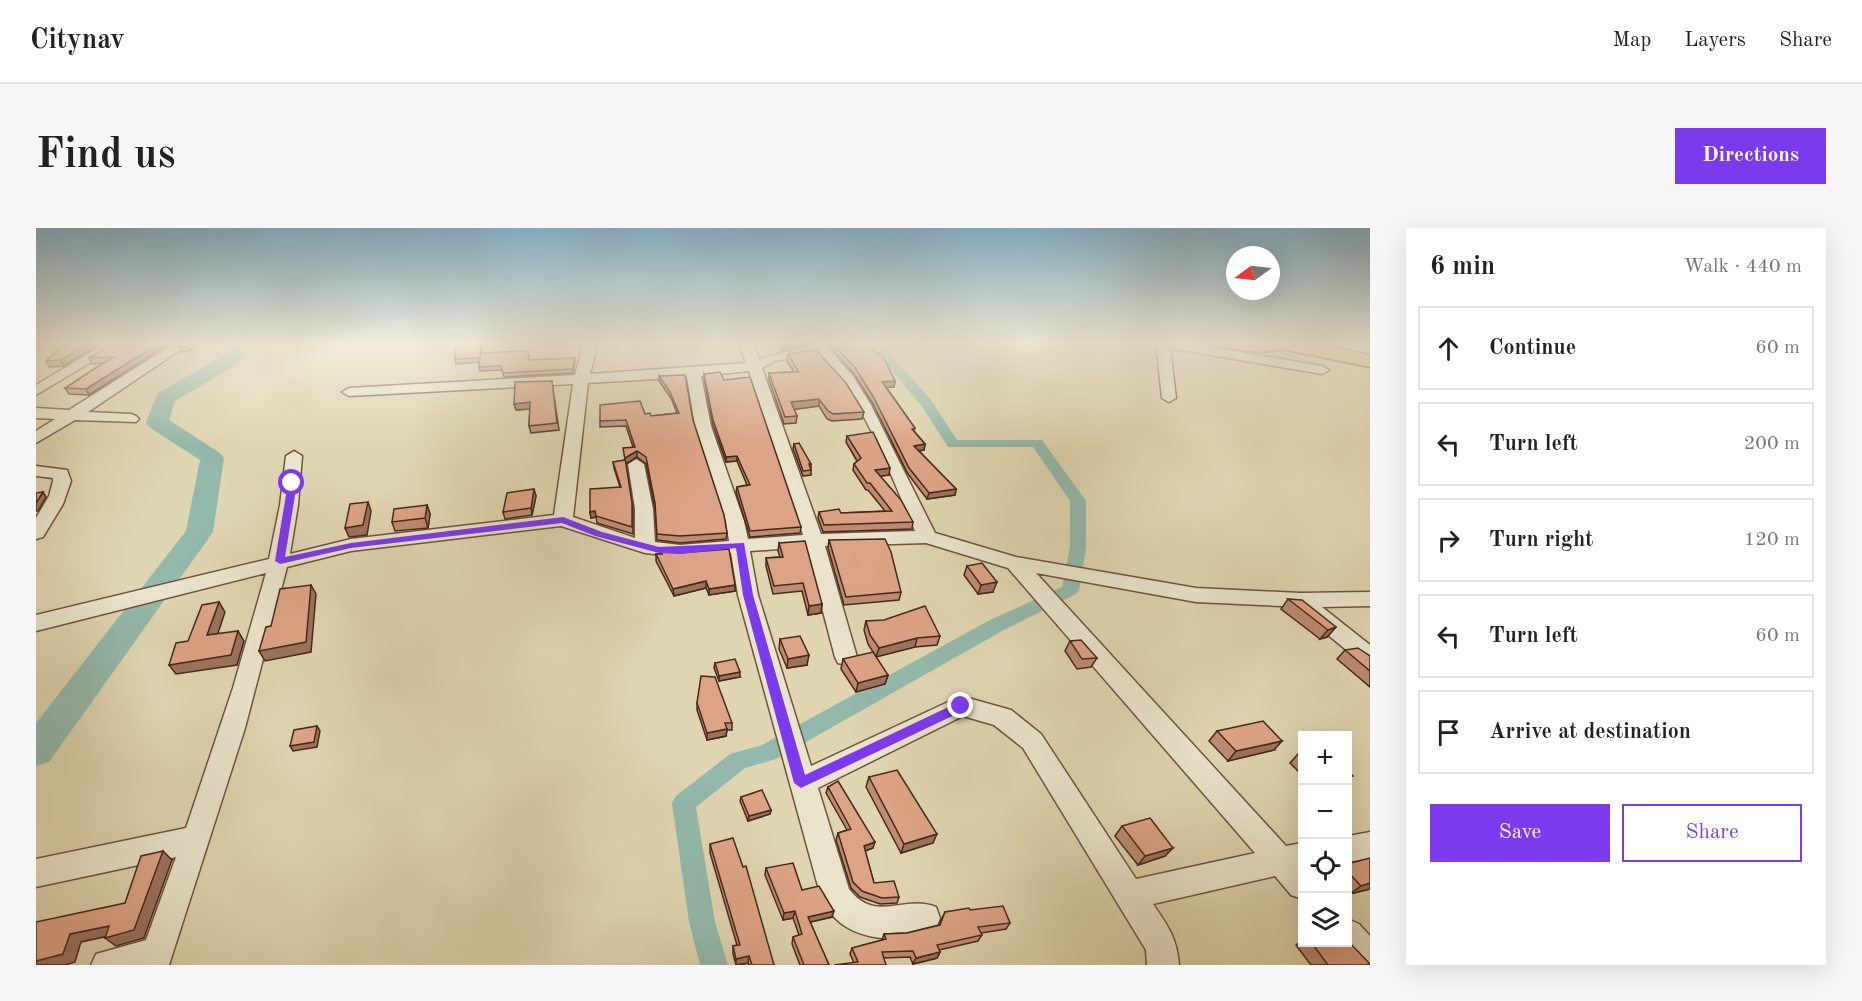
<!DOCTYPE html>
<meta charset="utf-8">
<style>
:root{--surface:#fff;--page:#f6f6f6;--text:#222;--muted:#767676;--line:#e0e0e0;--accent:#7c3aed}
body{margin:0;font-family:"Old Standard TT",serif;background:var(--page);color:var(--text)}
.controls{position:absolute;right:18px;bottom:18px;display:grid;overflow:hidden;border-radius:0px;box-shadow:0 6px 24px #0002}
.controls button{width:54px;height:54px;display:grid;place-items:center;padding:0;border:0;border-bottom:2px solid var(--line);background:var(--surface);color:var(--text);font:30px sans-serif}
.compass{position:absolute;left:1190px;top:18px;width:54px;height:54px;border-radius:50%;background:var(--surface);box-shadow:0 6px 24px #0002;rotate:255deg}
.stop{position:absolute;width:18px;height:18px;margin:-14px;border:4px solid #7c3aed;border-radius:50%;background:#fff}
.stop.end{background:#7c3aed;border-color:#fff;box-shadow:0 2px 6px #0008}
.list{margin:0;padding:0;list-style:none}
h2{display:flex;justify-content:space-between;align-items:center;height:78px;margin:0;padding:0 24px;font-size:26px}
h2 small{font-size:20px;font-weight:400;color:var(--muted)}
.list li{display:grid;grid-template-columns:39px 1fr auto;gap:18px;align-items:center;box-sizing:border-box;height:84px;margin:0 12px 12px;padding:0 12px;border:2px solid var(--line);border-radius:0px}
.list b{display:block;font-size:22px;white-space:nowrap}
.list em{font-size:20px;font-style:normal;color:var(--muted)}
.actions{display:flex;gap:12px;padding:18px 24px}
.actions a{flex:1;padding:14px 0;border:2px solid var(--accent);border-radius:0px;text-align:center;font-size:21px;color:var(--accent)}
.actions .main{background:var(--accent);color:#fff}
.icon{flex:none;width:33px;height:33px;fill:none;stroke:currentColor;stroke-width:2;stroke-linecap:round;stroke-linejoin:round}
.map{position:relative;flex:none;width:1334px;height:737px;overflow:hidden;border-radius:0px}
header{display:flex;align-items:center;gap:36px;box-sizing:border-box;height:84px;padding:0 30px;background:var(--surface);border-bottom:2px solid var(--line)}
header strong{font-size:28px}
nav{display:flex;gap:33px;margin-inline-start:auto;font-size:21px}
.intro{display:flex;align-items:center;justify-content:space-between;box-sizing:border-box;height:144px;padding:0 36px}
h1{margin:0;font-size:42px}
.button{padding:15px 27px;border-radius:0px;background:var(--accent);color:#fff;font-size:21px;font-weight:700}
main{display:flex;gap:36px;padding:0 36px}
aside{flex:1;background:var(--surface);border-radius:0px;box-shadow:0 6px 24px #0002}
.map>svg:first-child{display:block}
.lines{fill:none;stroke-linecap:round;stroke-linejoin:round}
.canal{fill:#93b9ac;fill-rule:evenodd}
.river{fill:#93b9ac;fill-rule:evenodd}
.minor-casing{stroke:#6d5440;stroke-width:3}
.highway-casing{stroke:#47291a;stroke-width:3}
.minor{fill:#eae4cc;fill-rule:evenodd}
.highway{fill:#e0ba78;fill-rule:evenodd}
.wall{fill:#be8c73;stroke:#47291a;stroke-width:1.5}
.shaded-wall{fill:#9b725e;stroke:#47291a;stroke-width:1.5}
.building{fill:#dda386;stroke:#47291a;stroke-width:1.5}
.route{fill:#7c3aed}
</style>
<header>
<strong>Citynav</strong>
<nav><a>Map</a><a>Layers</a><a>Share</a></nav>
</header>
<div class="intro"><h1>Find us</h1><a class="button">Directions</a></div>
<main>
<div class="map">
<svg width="1334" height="737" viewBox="0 0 1334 737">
<rect width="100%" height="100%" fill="#dfd5b0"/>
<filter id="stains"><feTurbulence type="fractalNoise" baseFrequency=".00333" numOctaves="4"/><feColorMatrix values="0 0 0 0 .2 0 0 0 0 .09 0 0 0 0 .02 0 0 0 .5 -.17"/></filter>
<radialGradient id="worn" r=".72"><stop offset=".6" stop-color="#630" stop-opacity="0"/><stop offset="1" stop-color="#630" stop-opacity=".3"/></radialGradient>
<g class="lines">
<path class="canal" d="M832,114h11l52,58 26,40h85l44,61v47l-7,42 -3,4 -74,37 -226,128 -31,9 -49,39 19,115 13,43h-28l-11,-43 -17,-119 4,-7 54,-42 32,-9 226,-124 74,-34 8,-39v-47l-37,-54h-85l-27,-42z"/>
<path class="river" d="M200,114h19l-16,21 -64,38 -6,19 51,33 4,5 -11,74 -164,230 -13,4v-43l150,-192 14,-71 -51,-33 -3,-5 12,-29 67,-38z"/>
<g class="minor-casing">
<g id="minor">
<path d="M0,114h13l-13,8z"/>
<path d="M72,114h16l-88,53v-10z"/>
<path d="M141,114h15l-104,70 43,2 5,2 3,3 -3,3 -61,-2 -39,23v-12l19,-12 -19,-1v-10l33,2z"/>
<path d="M548,114h14l-8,32 156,-11 -7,-21h14l6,17 52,-13 -1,-4h13l30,34 18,29 64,128 81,24 180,31 104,5 70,-1v14l-48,1 48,38v20l-8,-2 -58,-48 -3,-5 2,-3 -107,-5 -160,-29 250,273 16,-3v56l-11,-4 -16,-19 -122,28c15,22 24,34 26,61h-32l-1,-15 -123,-202 -29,-23 -31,-9 -145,72 31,101c26,35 55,5 87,18l4,11 -4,11c-41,17 -96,13 -115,-32l-83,-302 -7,-42 -51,4 -35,-4 -84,-27 -210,25 -64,16 -42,161 -76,237h-78l5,-11 50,-14 30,-83 -140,30v-28l150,-31 47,-140 33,-115 -230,58v-16l233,-56 11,-54 6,-49 8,-5 8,5 -4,49 -8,49 61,-15 203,-24 19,-131 -224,12 -7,-4 7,-4 226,-13zM780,126c45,35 76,125 99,177l-94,3 -59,-166 13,-7zM713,143l54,164 -55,4 -4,-18 -33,-95 -10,-50zM651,149l8,49 31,95 3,20 -49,4 -25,-3 -2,-33 -9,-45 -8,-5 -8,5 7,45v29l-62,-21 15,-134zM890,315l82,25 247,285 -119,26 -95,-145 -30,-24 -50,-14 -150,70 -53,-171 -8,-44 56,-4 29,110 3,6 8,2 8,-2 3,-6 -32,-111z"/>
<path d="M1120,114h26l140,24 7,4 -7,4 -152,-26 6,50 -7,4 -7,-4z"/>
<path d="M0,238l31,4 4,11 -8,23 -20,33 -7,2v-21l13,-22 4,-15v-3l-17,-2z"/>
<path d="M1334,604v26l-22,4v-26z"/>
<path d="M1312,691l11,5 11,12v29h-16l-17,-19 -2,-4h13z"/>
</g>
</g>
<g class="highway-casing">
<path id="highway" d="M1186,114h81l67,13v12l-89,-18c-13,4 -50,4 -59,-7z"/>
</g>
<use href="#minor" class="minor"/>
<use href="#highway" class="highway"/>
</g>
<g class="wall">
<path d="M30,114h37l-39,24 -15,1 -3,-6z"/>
<path d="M80,114h56l-83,53 -20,-1 -4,-6 38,-25 -11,1 -3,-6z"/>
<path d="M149,114h12l-7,9 -9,1 -3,-5z"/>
<path d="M446,114l-1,11 48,2v5l46,-2v4l-2,11 -69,4 -2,-7 -22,1 -1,-4v-5l-23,2 -1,-5z"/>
<path d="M739,114h34l-1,2 -27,7z"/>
<path d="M790,114h40l29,39 -1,6h-8l29,41 -1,3 11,13 -1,6 -5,1 37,38 -1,6 -28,4 -19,-25 -35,-70 -18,-29z"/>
<path d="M752,126l76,58 -2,7 -30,2 -5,-2 -8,-13 -25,3 3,7 -1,7 -12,1 -15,-44v-7l25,-1 -7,-11z"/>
<path d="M668,146l97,153 -1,6 -50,4 -14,-45 1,-5 10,-2 -10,-24 -11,1 -13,-37 -9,-46z"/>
<path d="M623,148l34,44 34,113 -1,6 -46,4 -23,-3 -2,-31 -9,-45 -9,-7 -11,7 7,45v25l-36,-11 -1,-6 -5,1 -1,-6 30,-25 -6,-19 -1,-6 12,-2 8,-13 -7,-21 -26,1v-6l45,-7 6,2 26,-3 -6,-15 -12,-17z"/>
<path d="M516,153l7,49 -28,3 -2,-7 1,-17 -14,1 -2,-6z"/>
<path d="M811,208l42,39 -9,1 33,46 -1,7 -89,3 -5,-14 1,-6 22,1 44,-2 -17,-21h-2l-13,-20 1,-6 3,-3 -11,-19z"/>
<path d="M758,216l17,20v11l-8,1 -10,-27z"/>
<path d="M500,268l-4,19 -27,4 -2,-7z"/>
<path d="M391,277l3,9 -2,14 -33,3 -3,-9z"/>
<path d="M793,312l72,52 -2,8 -55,5 -16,-57z"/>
<path d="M743,315l43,61 -1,9 -13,2 -6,-24 -29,3 -7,-28v-8l14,-1 -2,-6z"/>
<path d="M624,323l75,34v6l-26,4 -3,-7 -32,8 -18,-35v-7h5z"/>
<path d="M931,338l26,26 -15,2 -14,-19z"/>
<path d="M1252,371l48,28 -9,10 -7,2 -39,-30z"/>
<path d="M830,393l74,15 -3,9 -22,2 -39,10 -8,-13 -4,-14z"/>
<path d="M744,411l27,26 -20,3 -8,-19z"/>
<path d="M1034,413l27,17 -6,9 -14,2 -12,-18z"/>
<path d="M1309,422l25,6v31l-33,-28z"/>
<path d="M807,431l45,16 -3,9 -29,8 -15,-23z"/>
<path d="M679,435l25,14 -21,4 -5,-13z"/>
<path d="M661,475l35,20v7h-5l-1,6 -19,4 -10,-30z"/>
<path d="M1181,503l57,19 -46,11 -19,-20z"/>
<path d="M1266,524v23l-12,-12 9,-10z"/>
<path d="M833,549l64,66 -32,10 -35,-66z"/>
<path d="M792,559l45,61 -8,3 9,32 25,14 -2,6 -17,1 -20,-7 -9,-9 -15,-48 2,-7 9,-3 -21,-37z"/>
<path d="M705,569l30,13 -1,4 -22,7 -8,-20z"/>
<path d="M1086,598l43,30 -27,9 -23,-29z"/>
<path d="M674,616l64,121h-25l-1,-2 -7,2h-5l-3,-11v-8l4,-1 -27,-92z"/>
<path d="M1311,636l23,25 -20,5 -3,-2z"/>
<path d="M730,640l36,22 30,27 -22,5 19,43h-29l-8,-21 1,-7 6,-2 -6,-17 -10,2 -18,-45z"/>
<path d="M934,682l40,13 -4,6 -25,4 1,2 -4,6 -39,9 1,2 -3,6 -24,6 -3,-7 -26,1 -30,5 -4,-9 2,-6 30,-8 2,-6 23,-1 32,-8 6,-13z"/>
<path d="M1266,712v2h45l23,22 -59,1 -15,-20z"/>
</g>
<g class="shaded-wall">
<path d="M55,114h12l-39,24 -4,-6z"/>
<path d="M125,114h11l-83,53 -3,-6z"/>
<path d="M155,114h6l-7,9 -2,-5z"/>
<path d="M760,114h13l-1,2 -27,7v-5z"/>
<path d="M859,153l-1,6 -13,1 1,-6z"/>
<path d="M783,171v7l-28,4v-8z"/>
<path d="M494,174l1,7 -15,1 -2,-6z"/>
<path d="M889,216l-1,6 -11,1 1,-5z"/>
<path d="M601,223v6l-11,7 -1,-6z"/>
<path d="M701,228v5l-11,1v-5z"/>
<path d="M854,240l-1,7 -15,2 1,-7z"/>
<path d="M498,261l2,7 -4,19 -1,-7z"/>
<path d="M920,261l-1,6 -28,4 2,-6z"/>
<path d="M7,264l3,5 -8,14h-2v-8z"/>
<path d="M332,274l3,9 -4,24 -18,2 -4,-9z"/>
<path d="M391,277l3,9 -2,14 -3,-10z"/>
<path d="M559,283l1,6 -5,1 -1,-6z"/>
<path d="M670,353v7l-32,8 -1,-7z"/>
<path d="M961,354l-4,10 -15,2 3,-9z"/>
<path d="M275,357l5,9 -5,58 -46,9 -6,-10z"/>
<path d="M699,357v6l-26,4v-6z"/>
<path d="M183,374l6,10 -11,33 -7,-10z"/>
<path d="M786,376l-1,9 -13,2 1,-9z"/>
<path d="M1300,399l-9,10 -7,2 8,-9z"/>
<path d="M202,403l6,10 -7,24 -61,9 -7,-9z"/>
<path d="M881,410l-2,9 -39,10 3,-9z"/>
<path d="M773,427l-2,10 -20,3 1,-9z"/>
<path d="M704,444v5l-21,4v-5z"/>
<path d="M852,447l-3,9 -29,8 2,-9z"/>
<path d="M281,498l3,5 -3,16 -24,4 -3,-5z"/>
<path d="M691,501l-1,7 -19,4v-7z"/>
<path d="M1246,513l-8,9 -46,11 8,-10z"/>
<path d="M735,582l-1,4 -22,7 1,-5z"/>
<path d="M901,606l-4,9 -32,10 3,-9z"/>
<path d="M839,614l-2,6 -11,4 2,-6z"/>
<path d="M1137,620l-8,8 -27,9 7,-9z"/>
<path d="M127,623l9,9 -28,78 -28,8 -11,-8 13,-4 -37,8 -6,20 -10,3h-29v-4l34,-27 39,-8z"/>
<path d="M1334,655v6l-20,5 11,-8z"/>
<path d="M759,683l-2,7 -10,2 1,-7z"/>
<path d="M798,683l-2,6 -26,6 2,-6z"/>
<path d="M904,724l-3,6 -24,6 3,-6z"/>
<path d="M713,728l-1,7 -12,2v-6z"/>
</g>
<g class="building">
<path d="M30,114h25l-31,18 -14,1z"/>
<path d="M80,114h45l-75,47 -21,-1 48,-31 -24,1z"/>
<path d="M149,114h6l-3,4 -10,1z"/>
<path d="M420,114h25l-1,16 -25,1z"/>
<path d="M743,114h17l-15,4z"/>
<path d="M795,114h35l11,12h5l13,27 -13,1 33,46 -3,1 13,15 -11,2 42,43 -27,4 -20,-25 -35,-70 -18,-29z"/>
<path d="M780,122l30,33 18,29 -31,2 -5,-3 -9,-12 -28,3 6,14 -12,1 -16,-44 30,-1 -11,-18z"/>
<path d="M492,123l1,9 46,-2 -2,11 -70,4 -2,-7 -22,1 2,-14z"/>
<path d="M684,144l4,8 26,-3 51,150 -51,4 -13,-44 13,-2 -13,-29 -11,1 -13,-37 -9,-46z"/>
<path d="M649,147l8,45 31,95 3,18 -47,3 -23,-2 -2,-31 -9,-46 -9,-6 -12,7 7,45v24l-36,-11 -1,-5 -5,1v-23l31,-2 -8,-25 12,-2 -2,-12 12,-1 -9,-27 -26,1v-16l40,-4 5,13 5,-1 1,3 28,-3 -9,-21 -11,-16z"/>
<path d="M516,153l5,42 -28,3 1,-24 -16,2 1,-22z"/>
<path d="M837,204l17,36 -15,2 26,30 12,22 -89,3 -5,-13 20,-3 2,4 51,-2 -22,-28h-3l-13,-19 7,-6 -14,-22z"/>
<path d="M763,215l12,21h-2l2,6 -8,1 -9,-27z"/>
<path d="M498,261l-3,19 -28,4 4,-19z"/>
<path d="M7,264l-7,11v-10z"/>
<path d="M332,274l-5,23 -18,3 5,-24z"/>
<path d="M391,277l-2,13 -33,4 2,-13z"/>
<path d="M849,311l6,13 10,40 -55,5 -17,-57z"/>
<path d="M769,313l17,63 -13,2 -6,-23 -29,3 -8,-28 17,-1 -4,-14z"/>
<path d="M693,321l6,36 -26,4 -3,-8 -33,8 -17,-35h6l-2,-3 20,2z"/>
<path d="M946,335l15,19 -16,3 -14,-19z"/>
<path d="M275,357l-5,57 -47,9 7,-24 5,-1 9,-37z"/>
<path d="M1252,371l14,1 34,27 -8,3z"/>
<path d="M183,374l-12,33 31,-4 -7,24 -62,10 7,-22 12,-2 14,-36z"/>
<path d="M889,378l15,30 -23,2 -38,10 -9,-13 -4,-14 18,-1z"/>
<path d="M764,408l9,19 -21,4 -8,-20z"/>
<path d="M1045,412l16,18 -15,1 -12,-18z"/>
<path d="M1322,420l12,8v15l-25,-21z"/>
<path d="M837,424l15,23 -30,8 -15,-24z"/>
<path d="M699,431l5,13 -21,4 -4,-13z"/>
<path d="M665,448l14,1 17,46h-7l2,6 -20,4 -10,-30z"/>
<path d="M1227,493l19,20 -46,10 -19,-20z"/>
<path d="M281,498l-3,16 -24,4 4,-16z"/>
<path d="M861,542l40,64 -33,10 -35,-67z"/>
<path d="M1311,543l6,5 -6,2z"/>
<path d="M802,553l37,61 -11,4 10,37 20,-2 5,16 -17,1 -20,-7 -9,-9 -15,-49 13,-4 -23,-42z"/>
<path d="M726,562l9,20 -22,6 -8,-19z"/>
<path d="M1114,590l23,30 -28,8 -23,-30z"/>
<path d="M697,610l10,29 3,-1 28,99h-22l-3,-9 -13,3 -3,-13 7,-1 -30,-101z"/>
<path d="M127,623l-29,79 -29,8 4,-12 -39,8 -7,20 -27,7v-39l89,-19 16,-47z"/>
<path d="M1334,630v25l-9,3 -14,-15v-7z"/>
<path d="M757,635l9,27 17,-4 15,25 -26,6 21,48h-25l-11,-28 9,-3 -7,-23 -11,2 -18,-45z"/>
<path d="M967,678l7,17 -32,4 4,8 -45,10 3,7 -24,6 -3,-7 -31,1 4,13h-52l24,-3 -6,-14 34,-9 -2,-5 23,-1 33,-8 5,-13 24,-4 1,2z"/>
<path d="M1311,712l23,24 -5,1h-37l-17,-23h36z"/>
</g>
<linearGradient id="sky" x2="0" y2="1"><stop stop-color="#86b6d0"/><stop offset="0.53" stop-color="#f1ecdb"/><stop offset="1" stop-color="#f1ecdb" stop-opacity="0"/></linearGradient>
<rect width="1334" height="217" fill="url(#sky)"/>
<path class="route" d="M256,253l5,2 -12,74 66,-14 212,-26 39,15 57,15 85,-4 9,52 52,180 152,-72h8l2,3 -2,4 -164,78 -7,-5 -51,-188 -7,-47 -56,6 -21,-1 -64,-17 -33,-13 -211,25 -71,16 -5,-3 13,-78z"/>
<rect width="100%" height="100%" filter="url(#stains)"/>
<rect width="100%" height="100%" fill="url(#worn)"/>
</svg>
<div class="controls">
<button>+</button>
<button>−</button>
<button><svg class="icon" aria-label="locate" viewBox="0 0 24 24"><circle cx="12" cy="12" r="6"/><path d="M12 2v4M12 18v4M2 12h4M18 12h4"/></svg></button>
<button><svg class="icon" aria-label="layers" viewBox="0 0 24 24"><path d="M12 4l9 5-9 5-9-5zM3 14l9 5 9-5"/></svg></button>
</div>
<svg class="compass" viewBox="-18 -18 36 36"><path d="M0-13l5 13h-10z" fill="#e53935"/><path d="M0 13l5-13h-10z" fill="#767676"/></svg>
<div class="stop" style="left:256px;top:255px"></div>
<div class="stop end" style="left:925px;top:478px"></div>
</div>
<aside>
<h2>6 min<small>Walk · 440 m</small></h2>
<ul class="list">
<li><svg class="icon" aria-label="ahead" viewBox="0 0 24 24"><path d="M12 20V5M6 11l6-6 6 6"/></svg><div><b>Continue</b></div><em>60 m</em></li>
<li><svg class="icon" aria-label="left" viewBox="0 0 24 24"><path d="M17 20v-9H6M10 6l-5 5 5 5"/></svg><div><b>Turn left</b></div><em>200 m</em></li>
<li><svg class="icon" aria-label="right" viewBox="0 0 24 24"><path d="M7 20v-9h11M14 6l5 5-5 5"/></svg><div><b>Turn right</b></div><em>120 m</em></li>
<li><svg class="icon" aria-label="left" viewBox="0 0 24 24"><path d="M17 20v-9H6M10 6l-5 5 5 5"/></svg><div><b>Turn left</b></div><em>60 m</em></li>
<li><svg class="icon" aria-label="arrive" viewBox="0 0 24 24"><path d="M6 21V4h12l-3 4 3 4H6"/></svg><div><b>Arrive at destination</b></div></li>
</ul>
<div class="actions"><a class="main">Save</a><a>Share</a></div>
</aside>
</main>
